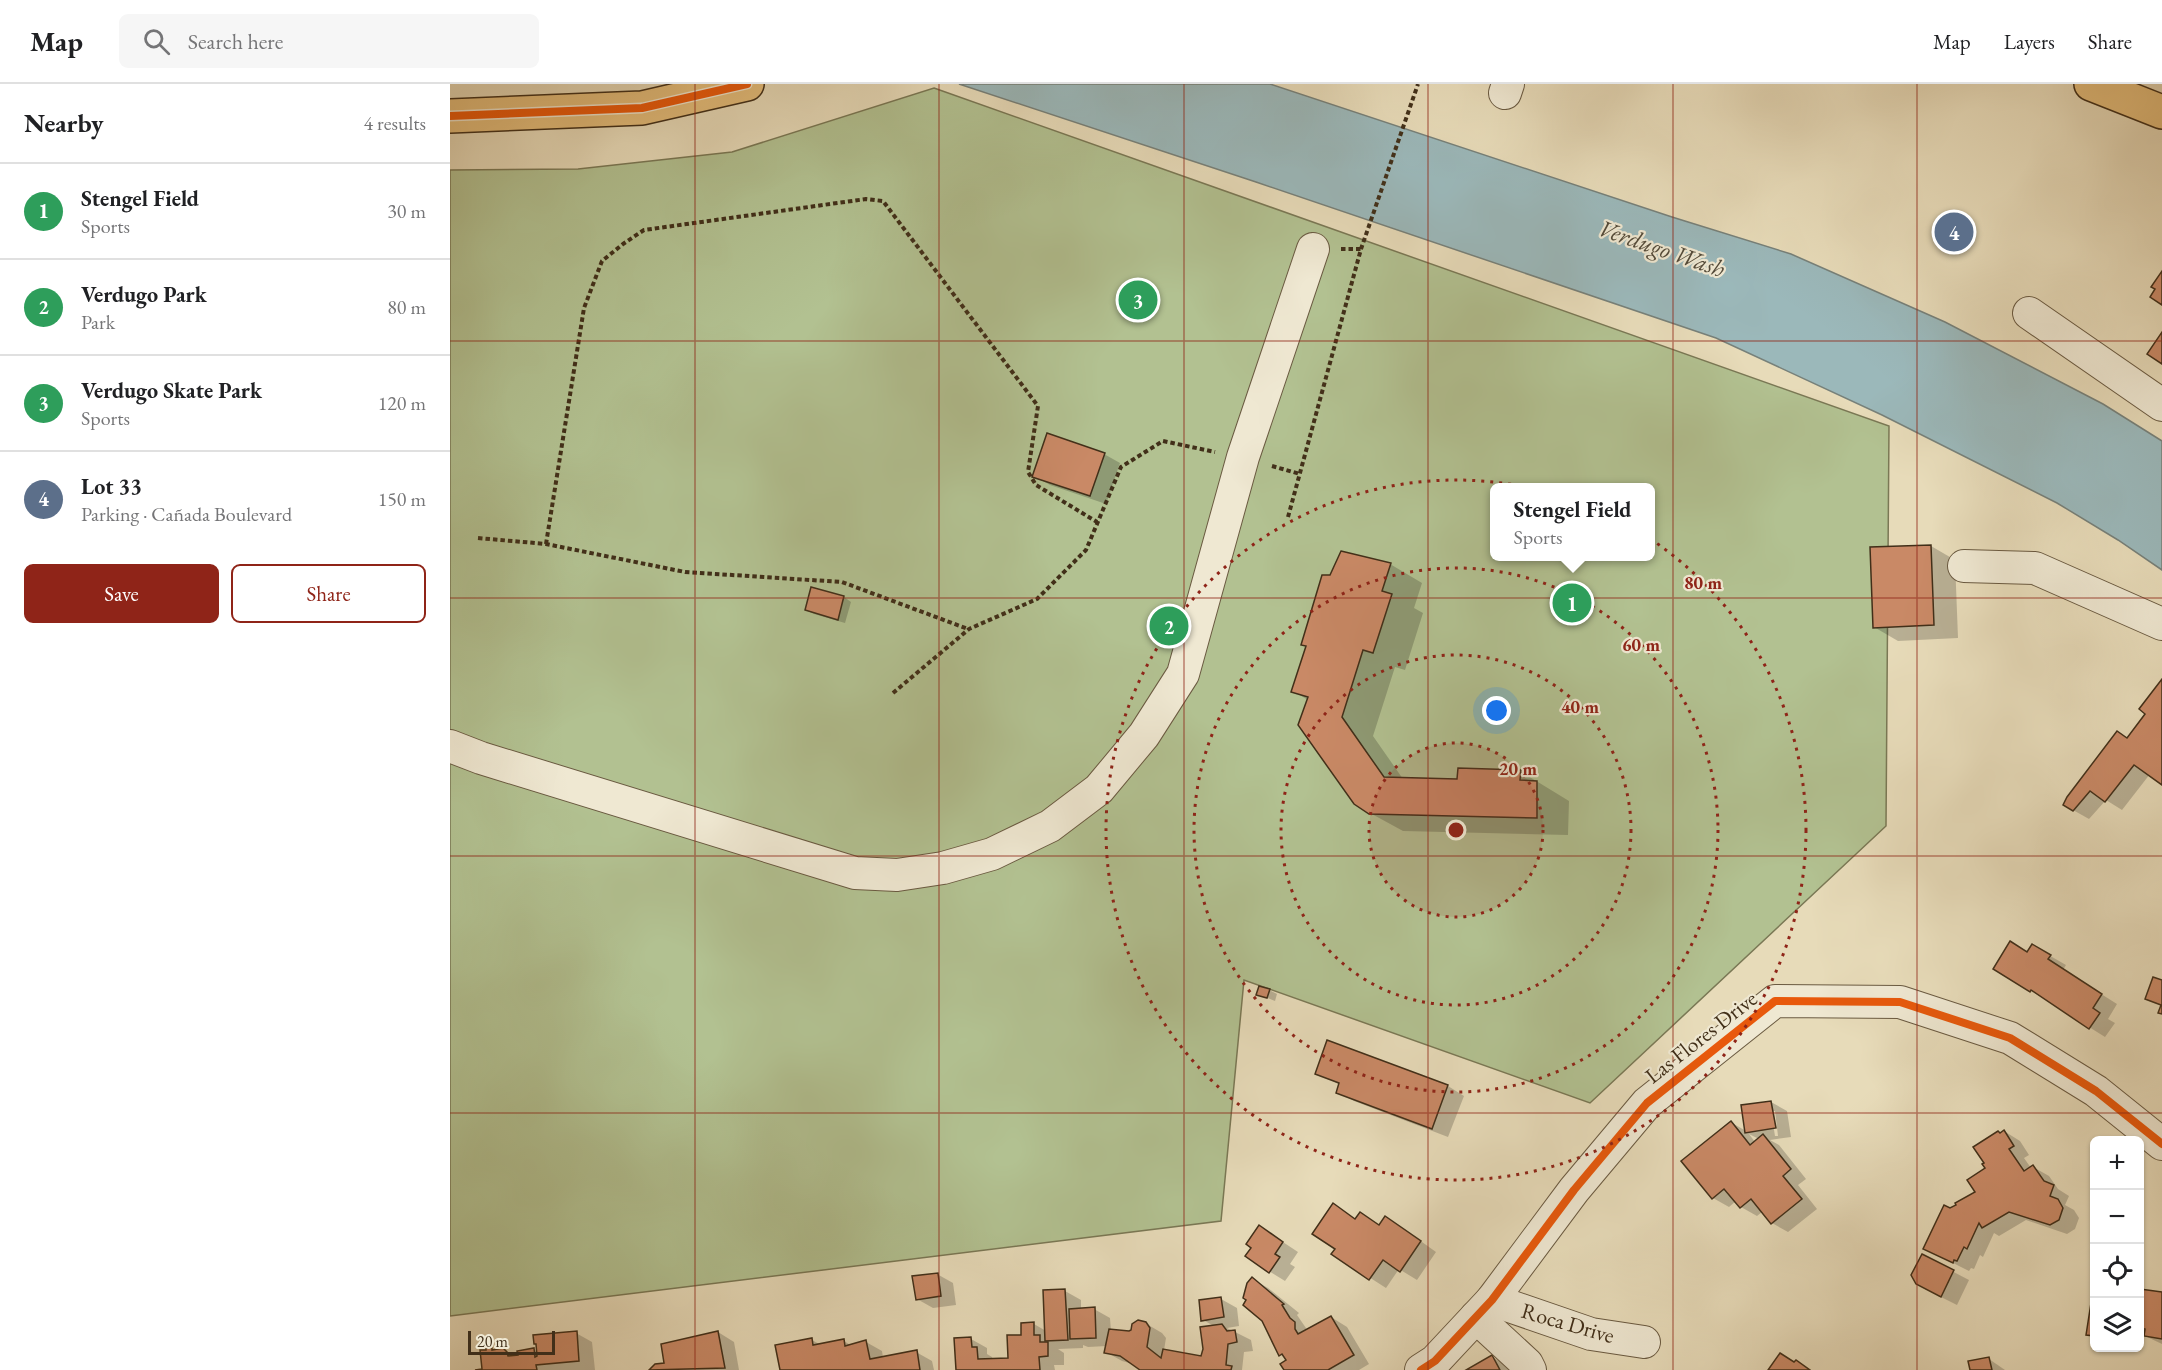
<!DOCTYPE html>
<meta charset="utf-8">
<style>
:root{--surface:#fff;--page:#f6f6f6;--text:#202124;--muted:#757577;--line:#e0e0e0;--accent:#8f2418}
body{margin:0;font-family:"EB Garamond",serif;background:var(--page);color:var(--text)}
.controls{position:absolute;right:18px;bottom:18px;display:grid;overflow:hidden;border-radius:9px;box-shadow:0 2px 4px #0004}
.controls button{width:54px;height:54px;display:grid;place-items:center;padding:0;border:0;border-bottom:2px solid var(--line);background:var(--surface);color:var(--text);font:30px sans-serif}
.scale{position:absolute;left:18px;bottom:15px;width:87px;box-sizing:border-box;padding-left:6px;border:3px solid #412f19;border-top:0;font-size:16px;line-height:21px;white-space:nowrap;color:#412f19;-webkit-text-stroke:4px #efe8d2;paint-order:stroke}
.you{position:absolute;left:1047px;top:627px;width:21px;height:21px;margin:-15px;border:4px solid #fff;border-radius:50%;background:#1a73e8;box-shadow:0 0 0 9px #1a73e833}
.badge{display:grid;place-items:center;width:39px;height:39px;border-radius:50%;background:var(--accent);color:#fff;font-size:20px;font-weight:700}
.pin{position:absolute;translate:-50% -50%;border:3px solid #fff;box-shadow:0 2px 6px #0006}
.popup{position:absolute;left:1040px;top:399px;width:165px;height:78px;box-sizing:border-box;display:grid;place-content:center;border-radius:9px;background:var(--surface);filter:drop-shadow(0 2px 4px #0005);font-size:20px;white-space:nowrap;color:var(--muted)}
.popup b{font-size:22px;color:var(--text)}
.popup::after{content:'';position:absolute;left:50%;top:100%;margin-left:-12px;border:12px solid transparent;border-top-color:var(--surface)}
.list{margin:0;padding:0;list-style:none}
h2{display:flex;justify-content:space-between;align-items:center;height:78px;margin:0;padding:0 24px;font-size:26px}
h2 small{font-size:20px;font-weight:400;color:var(--muted)}
.list li{display:grid;grid-template-columns:39px 1fr auto;gap:18px;align-items:center;box-sizing:border-box;height:96px;padding:0 24px;border-top:2px solid var(--line)}
.list b{display:block;font-size:22px;white-space:nowrap}
.list p{margin:0;font-size:20px;white-space:nowrap;color:var(--muted)}
.list em{font-size:20px;font-style:normal;color:var(--muted)}
.actions{display:flex;gap:12px;padding:18px 24px}
.actions a{flex:1;padding:14px 0;border:2px solid var(--accent);border-radius:9px;text-align:center;font-size:21px;color:var(--accent)}
.actions .main{background:var(--accent);color:#fff}
.icon{flex:none;width:33px;height:33px;fill:none;stroke:currentColor;stroke-width:2;stroke-linecap:round;stroke-linejoin:round}
.map{position:relative;flex:none;width:1712px;height:1286px;overflow:hidden}
header{display:flex;align-items:center;gap:36px;box-sizing:border-box;height:84px;padding:0 30px;background:var(--surface);border-bottom:2px solid var(--line)}
header strong{font-size:28px}
nav{display:flex;gap:33px;margin-inline-start:auto;font-size:21px}
.search{width:420px;height:54px;background:var(--page);display:flex;align-items:center;gap:15px;box-sizing:border-box;padding:0 21px;border-radius:9px;color:var(--muted);font-size:22px}
main{display:flex}
aside{flex:1;background:var(--surface)}
.map>svg:first-child{display:block}
.green{fill:#b2c191;stroke:#7a7855;stroke-width:1.5;fill-rule:evenodd}
.water{fill:#9bb8ba;stroke:#77817a;stroke-width:1.5}
.shadow{fill:#0003;fill-rule:evenodd}
.building{fill:#c98966;stroke:#412f19;stroke-width:1.5}
.lines{fill:none;stroke-linecap:round;stroke-linejoin:round}
.minor-casing{stroke:#6a5a41;stroke-width:34}
.major-casing{stroke:#412f19;stroke-width:36}
.path{stroke:#412f19;stroke-width:4;stroke-dasharray:4.5 3;stroke-linecap:butt}
.minor{stroke:#efe8d2;stroke-width:32}
.major{stroke:#e4be7c;stroke-width:33}
.cycleway-casing{stroke:#efe8d2;stroke-width:11}
.cycleway{stroke:#e8590c;stroke-width:8}
.grid{fill:none;stroke:#8f2418;stroke-width:1.5;stroke-opacity:0.55}
.ring{fill:none;stroke:#8f2418;stroke-width:3;stroke-dasharray:3 6}
.labels{text-anchor:middle;dominant-baseline:central;stroke-width:4.5;stroke-linejoin:round;paint-order:stroke}
.street-label{font-size:22px;fill:#412f19;stroke:#efe8d2}
.water-label{font-size:24px;font-style:italic;fill:#534a39;stroke:#efe8d2}
.centre{fill:#8f2418;stroke:#efe8d2;stroke-width:3}
.ring-label{font-size:18px;text-anchor:middle;font-weight:bold;fill:#8f2418;stroke:#efe8d2;stroke-width:4.5;stroke-linejoin:round;paint-order:stroke}
</style>
<header>
<strong>Map</strong>
<div class="search"><svg class="icon" aria-label="search" viewBox="0 0 24 24"><circle cx="10" cy="10" r="6"/><path d="M15 15l6 6"/></svg>Search here</div>
<nav><a>Map</a><a>Layers</a><a>Share</a></nav>
</header>
<main>
<aside>
<h2>Nearby<small>4 results</small></h2>
<ul class="list">
<li><span class="badge" style="background:#2e9e5b">1</span><div><b>Stengel Field</b><p>Sports</p></div><em>30 m</em></li>
<li><span class="badge" style="background:#2e9e5b">2</span><div><b>Verdugo Park</b><p>Park</p></div><em>80 m</em></li>
<li><span class="badge" style="background:#2e9e5b">3</span><div><b>Verdugo Skate Park</b><p>Sports</p></div><em>120 m</em></li>
<li><span class="badge" style="background:#5c6f8a">4</span><div><b>Lot 33</b><p>Parking · Cañada Boulevard</p></div><em>150 m</em></li>
</ul>
<div class="actions"><a class="main">Save</a><a>Share</a></div>
</aside>
<div class="map">
<svg width="1712" height="1286" viewBox="0 0 1712 1286">
<rect width="100%" height="100%" fill="#e7dbb9"/>
<filter id="stains"><feTurbulence type="fractalNoise" baseFrequency=".00333" numOctaves="4"/><feColorMatrix values="0 0 0 0 .2 0 0 0 0 .09 0 0 0 0 .02 0 0 0 .5 -.17"/></filter>
<radialGradient id="worn" r=".72"><stop offset=".6" stop-color="#630" stop-opacity="0"/><stop offset="1" stop-color="#630" stop-opacity=".3"/></radialGradient>
<path class="green" d="M484,4l955,338 -3,400 -296,277 -346,-123 -23,241 -771,95v-1146l128,-1 154,-17zM1044,404h156v68h-156z"/>
<path class="water" d="M509,0h311l402,133 119,37 154,68 158,82 59,37v129l-44,-30 -61,-37 -175,-88 -166,-77 -460,-156z"/>
<g class="shadow">
<path d="M654,370l16,9 -14,41 -56,-19 -16,-9z"/>
<path d="M1481,462l24,14 3,78 -60,3 -24,-14z"/>
<path d="M940,480l32,19 -8,25 9,5 -18,57 -10,-3 -22,69 30,43 56,1 61,-9 49,30 -1,34 -165,-4 -33,-18 -62,-113 -15,-9 14,-44 -5,-3z"/>
<path d="M394,513l7,5 -6,21 -31,-9 -8,-4z"/>
<path d="M1712,598v101l-12,-9 -28,36 -16,-10 -17,19 -16,-9 74,-96z"/>
<path d="M1583,862l33,19 -3,5 54,34 -9,15 7,4 -10,14 -110,-69 33,-15z"/>
<path d="M819,906l8,4 -2,7 -17,-7z"/>
<path d="M878,958l120,44 16,10 -16,41 -94,-36 -16,-9 2,-7 -23,-12z"/>
<path d="M1321,1018l16,9 4,26 -21,3 9,5 27,34 -8,6 19,24 -29,23 -16,-9 -10,-11 -5,4 -16,-9 -5,-6 -7,6 -16,-9 19,-75 14,8zM1321,1027h4l3,25h-3zM1299,1050l10,5 -4,3z"/>
<path d="M1554,1047l16,10 9,14 -5,3 7,10 2,-1 16,9 9,13 11,7 -4,9 9,5 5,8 -4,11 -8,5 -41,-14 -27,16 -5,-3 -11,24 -3,-2 -6,14 -3,-1 -2,3 -44,-22 25,-39 27,-17 24,-59z"/>
<path d="M884,1121l23,15 4,-6 19,12 21,1 35,25 -19,28 -18,-11 -13,19 -53,-34 4,-5z"/>
<path d="M810,1143l38,25 -8,12 5,3 -10,14 -16,-10 -16,-24z"/>
<path d="M1473,1172l46,24 -12,25 -24,-12z"/>
<path d="M487,1190l16,9 3,22 -23,3 -16,-9z"/>
<path d="M802,1195l16,9 31,25 -2,2 11,16 23,-14 16,10 22,37 -10,6h-73l2,-9 -8,-7z"/>
<path d="M615,1207l16,9v9h13l16,9 1,13 18,2 16,-10 17,10 4,5 -2,12 39,8 11,-32 -11,-6 18,-21 16,9 2,18 -12,2 24,12 2,11 -9,1 -2,18h-100l-9,-6 -11,-3 -16,-9 1,-6 -19,1 -5,-2v3l-25,1 6,4v12h-10l1,5h-98l14,-31 16,9v6l5,3 1,3 17,-1 12,-23 12,-12 12,7z"/>
<path d="M1690,1207l22,3v50l-19,-9 -2,14 -10,-1h9z"/>
<path d="M1642,1220l2,1v33l-6,-4z"/>
<path d="M268,1248l16,10 5,28h-88l5,-4 10,-2 24,-24 -1,-2z"/>
<path d="M126,1249l16,9 3,28h-111l7,-21 3,2 9,-1 11,7 19,-8 5,3z"/>
<path d="M362,1256l9,5 23,-4 8,5 14,-4 16,9 1,7 33,-6 16,9 2,9h-152z"/>
<path d="M1042,1273l16,9 2,4h-41z"/>
<path d="M1539,1275l16,11h-34z"/>
</g>
<g class="building">
<path d="M1712,187v34l-12,-8 5,-8 -4,-2z"/>
<path d="M1712,248v32l-15,-10z"/>
<path d="M597,349l58,20 -15,43 -58,-19z"/>
<path d="M1481,461l3,80 -61,3 -3,-81z"/>
<path d="M891,467l50,12 -9,28 10,3 -19,59 -10,-3 -21,67 42,60 73,2 1,-11 63,2 -1,10 17,1v37l-168,-4 -15,-10 -56,-79 10,-28 -17,-5 15,-46 -5,-1 21,-70h8z"/>
<path d="M361,503l33,9 -6,24 -33,-10z"/>
<path d="M1712,595v106l-28,-20 -29,37 -15,-11 -17,20 -10,-6 4,-8 50,-66 10,7 18,-24 -6,-5z"/>
<path d="M1560,857l17,11 5,-8 19,11 -3,4 54,35 -9,14 7,5 -11,16 -58,-39 -1,2 -37,-23z"/>
<path d="M1703,893l9,3v34l-4,-1 3,-8 -16,-6z"/>
<path d="M809,902l11,3 -3,9 -11,-3z"/>
<path d="M877,956l121,45 -16,44 -96,-36 3,-10 -24,-9z"/>
<path d="M1321,1017l5,27 -31,5 -4,-28z"/>
<path d="M1281,1037l19,24 13,-11 28,35 -8,7 19,23 -31,25 -20,-25 -11,9 -16,-19 -12,10 -31,-38z"/>
<path d="M1554,1046l10,16 -5,3 15,22 9,-6 11,16 10,4 -4,11 8,3 5,9 -4,12 -9,5 -41,-13 -27,16 -3,-5 -12,26 -3,-2 -7,14 -3,-1 -1,3 -30,-14 21,-44 6,3 6,-3 -1,-2 20,-11 -8,-12 18,-12 -3,-4 2,-1 -11,-16 25,-16 2,2z"/>
<path d="M883,1119l22,16 5,-7 19,13 6,-9 36,25 -21,31 -17,-12 -14,20 -38,-26 4,-5 -23,-15z"/>
<path d="M809,1141l24,17 -8,12 5,3 -11,16 -24,-17 6,-8 -5,-4z"/>
<path d="M1472,1170l32,16 -13,27 -25,-13 -5,-9z"/>
<path d="M488,1189l3,23 -25,4 -4,-24z"/>
<path d="M802,1193l32,27 -2,1 8,13 5,4v7l3,5 33,-18 23,39 -26,15h-44l-4,-6 6,-4 -4,-6 -3,2 -17,-35 -19,-16 3,-5 -3,-2 4,-15z"/>
<path d="M615,1205l3,51 -23,1 -2,-51z"/>
<path d="M1690,1205l22,3v47l-18,-3 1,-7 -5,-1z"/>
<path d="M771,1213l3,20 -23,4 -2,-21z"/>
<path d="M1641,1219h3v33l-8,-1z"/>
<path d="M645,1223l1,31 -26,1 -1,-30z"/>
<path d="M688,1236l8,2 4,6 -3,19 14,11 2,-9 38,7 2,-7 -3,-22 22,-3 5,7 8,-1 2,12 -9,2 -2,21 6,1 -1,4h-91l-20,-14 -16,-3 5,-24 20,2 2,-1 1,-6z"/>
<path d="M584,1238v13h6v7h8v14l-9,1 1,13h-84l-2,-32 17,-1 1,10h5l1,12 30,-1 -1,-23h14v-12z"/>
<path d="M127,1247l2,30 -43,4 1,5h-62l7,-1 -2,-19h6v-2h6v2l11,-2 4,4 1,4 10,-1 -1,-4 17,-3 1,9 2,-1 -1,-12h-2l-1,-9z"/>
<path d="M268,1247l7,37 -76,2 6,-6 9,-1 -3,-19z"/>
<path d="M362,1254l1,7 31,-6 1,7 21,-6 4,19 47,-9 3,20h-140l-5,-25z"/>
<path d="M1330,1269l14,9 2,-2 14,10h-42z"/>
<path d="M1042,1271l8,15h-34z"/>
<path d="M1539,1273l3,13h-22l-2,-9z"/>
</g>
<g class="lines">
<g class="minor-casing">
<g id="minor">
<path d="M1055,9l3,-9"/>
<path d="M1579,229l133,92"/>
<path d="M1514,482l71,2 127,56"/>
<path d="M0,662l31,12 374,115 42,2 46,-7 49,-14 58,-28 49,-37 45,-54 39,-61 60,-217 70,-208"/>
<path d="M1042,1216l99,34 53,8"/>
<path d="M1026,1233l51,47 3,6"/>
<path d="M971,1286l14,-9 57,-61 82,-110 73,-87 128,-102 125,1 110,36 86,53 66,53"/>
</g>
</g>
<g class="major-casing">
<g id="major">
<path d="M1641,0l71,28"/>
<path d="M0,32l192,-8 105,-24"/>
</g>
</g>
<g class="path">
<path d="M891,165h20"/>
<path d="M822,382l28,8"/>
<path d="M838,433l73,-268 57,-165"/>
<path d="M28,454l68,6 139,28 157,10 126,47"/>
<path d="M96,460l38,-236 18,-47 21,-17 21,-14 222,-31 17,2 155,205 -10,66 8,13 61,37"/>
<path d="M443,609l76,-64 68,-30 49,-49 35,-83 42,-26 52,11"/>
</g>
<use href="#minor" class="minor"/>
<use href="#major" class="major"/>
<g class="cycleway-casing">
<g id="cycleway">
<path d="M0,32l192,-8 105,-24"/>
<path d="M971,1286l14,-9 57,-61 82,-110 73,-87 128,-102 125,1 110,36 86,53 66,53"/>
</g>
</g>
<use href="#cycleway" class="cycleway"/>
</g>
<path class="grid" d="M245,0v1286M489,0v1286M734,0v1286M978,0v1286M1223,0v1286M1467,0v1286M0,257h1712M0,514h1712M0,772h1712M0,1029h1712"/>
<circle cx="1006" cy="746" r="87" fill="#8f2418" fill-opacity=".12"/>
<g class="ring">
<circle cx="1006" cy="746" r="87"/>
<circle cx="1006" cy="746" r="175"/>
<circle cx="1006" cy="746" r="262"/>
<circle cx="1006" cy="746" r="350"/>
</g>
<g class="labels">
<g class="street-label">
<text transform="translate(1251 953) rotate(-38)">Las Flores Drive</text>
<text transform="translate(1118 1239) rotate(16)">Roca Drive</text>
</g>
<g class="water-label">
<text transform="translate(1212 164) rotate(19)">Verdugo Wash</text>
</g>
</g>
<circle cx="1006" cy="746" r="9" class="centre"/>
<g class="ring-label">
<text x="1253" y="505">80 m</text>
<text x="1191" y="567">60 m</text>
<text x="1130" y="629">40 m</text>
<text x="1068" y="691">20 m</text>
</g>
<rect width="100%" height="100%" filter="url(#stains)"/>
<rect width="100%" height="100%" fill="url(#worn)"/>
</svg>
<div class="controls">
<button>+</button>
<button>−</button>
<button><svg class="icon" aria-label="locate" viewBox="0 0 24 24"><circle cx="12" cy="12" r="6"/><path d="M12 2v4M12 18v4M2 12h4M18 12h4"/></svg></button>
<button><svg class="icon" aria-label="layers" viewBox="0 0 24 24"><path d="M12 4l9 5-9 5-9-5zM3 14l9 5 9-5"/></svg></button>
</div>
<div class="scale">20 m</div>
<div class="you"></div>
<div class="pin badge" style="left:1122px;top:519px;background:#2e9e5b">1</div>
<div class="popup"><b>Stengel Field</b>Sports</div>
<div class="pin badge" style="left:719px;top:542px;background:#2e9e5b">2</div>
<div class="pin badge" style="left:688px;top:216px;background:#2e9e5b">3</div>
<div class="pin badge" style="left:1504px;top:148px;background:#5c6f8a">4</div>
</div>
</main>
